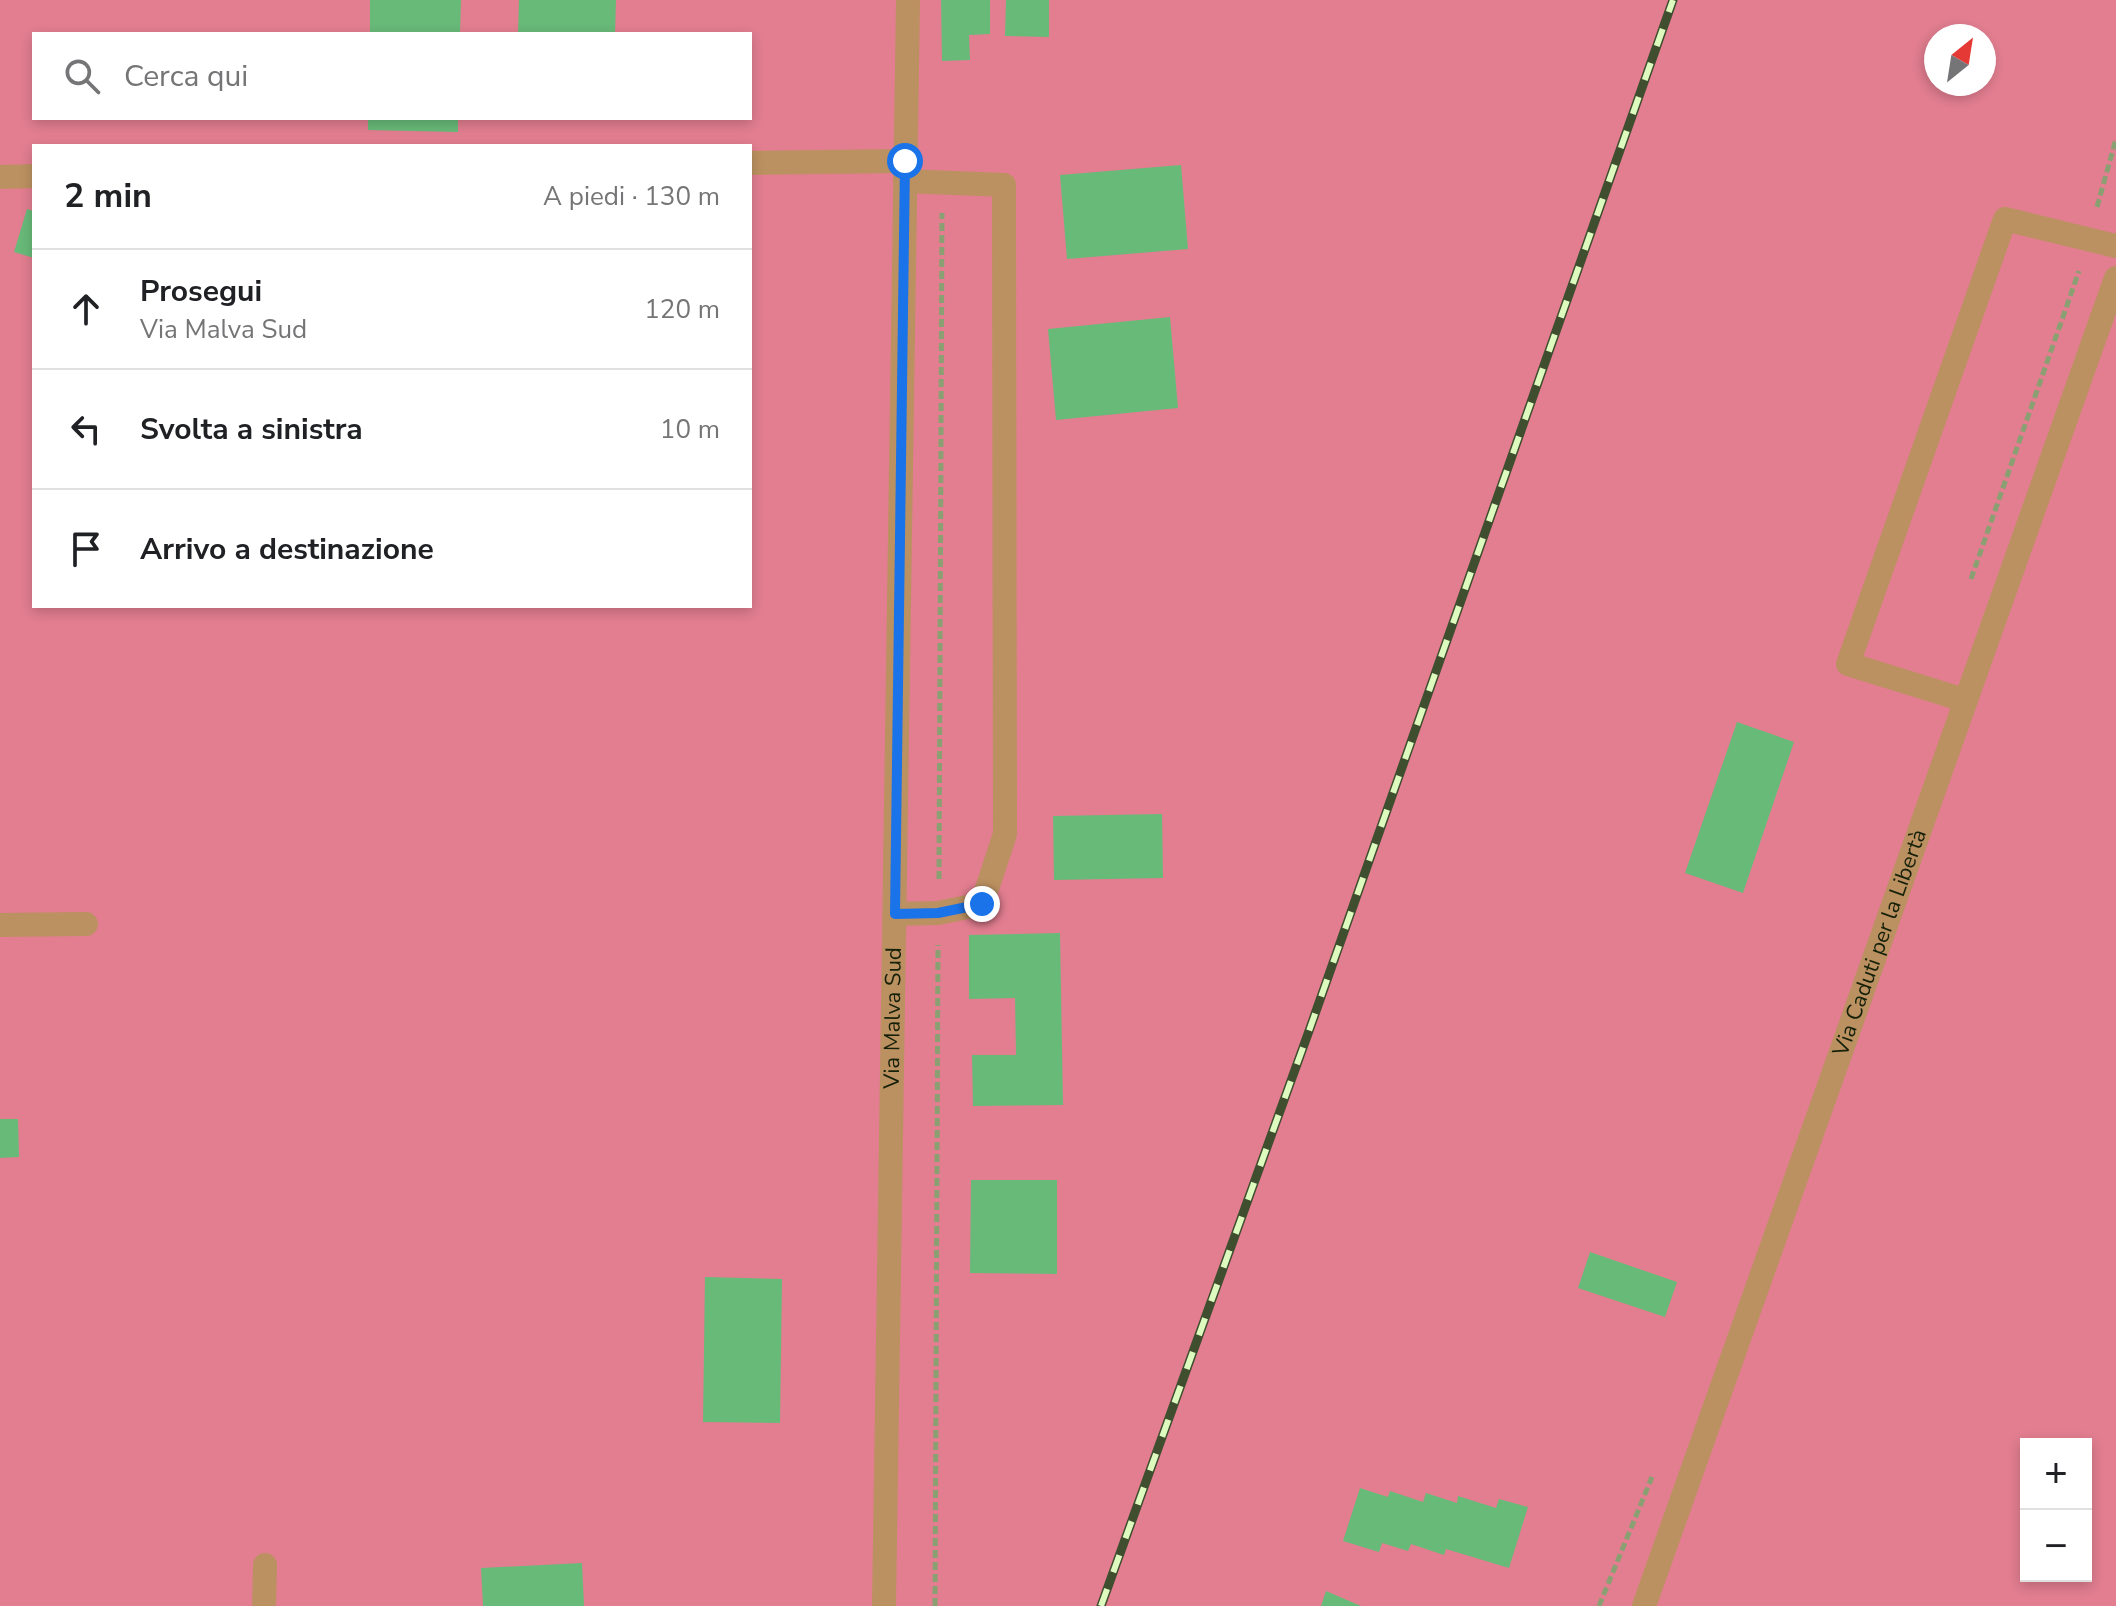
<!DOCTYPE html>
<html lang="it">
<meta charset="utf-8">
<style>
:root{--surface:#fff;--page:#f6f6f6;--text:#202124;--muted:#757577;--line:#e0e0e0}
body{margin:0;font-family:"Nunito Sans",sans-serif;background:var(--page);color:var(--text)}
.controls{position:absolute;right:24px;bottom:24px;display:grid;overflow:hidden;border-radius:0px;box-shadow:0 4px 12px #0003}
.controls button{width:72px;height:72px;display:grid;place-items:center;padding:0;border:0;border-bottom:2px solid var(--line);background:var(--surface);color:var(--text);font:40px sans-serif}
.compass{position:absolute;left:1924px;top:24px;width:72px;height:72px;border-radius:50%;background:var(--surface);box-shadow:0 4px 12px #0003;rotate:30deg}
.stop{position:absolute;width:24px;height:24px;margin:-18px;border:6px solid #1a73e8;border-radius:50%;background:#fff}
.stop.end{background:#1a73e8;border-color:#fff;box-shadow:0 2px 8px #0008}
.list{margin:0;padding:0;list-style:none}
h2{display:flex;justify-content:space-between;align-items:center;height:104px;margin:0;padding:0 32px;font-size:34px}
h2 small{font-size:26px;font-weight:400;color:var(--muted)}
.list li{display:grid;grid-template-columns:52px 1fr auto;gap:24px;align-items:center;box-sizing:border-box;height:120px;padding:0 32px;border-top:2px solid var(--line)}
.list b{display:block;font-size:30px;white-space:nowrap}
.list p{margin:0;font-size:26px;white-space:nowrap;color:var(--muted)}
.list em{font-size:26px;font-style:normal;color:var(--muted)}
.icon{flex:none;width:44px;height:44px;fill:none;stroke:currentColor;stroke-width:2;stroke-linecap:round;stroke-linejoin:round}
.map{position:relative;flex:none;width:2116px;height:1606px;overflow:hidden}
.search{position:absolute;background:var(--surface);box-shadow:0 4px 12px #0003;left:32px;top:32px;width:720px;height:88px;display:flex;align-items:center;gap:20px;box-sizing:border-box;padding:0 28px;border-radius:0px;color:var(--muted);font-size:30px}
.panel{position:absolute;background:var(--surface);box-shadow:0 4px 12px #0003;left:32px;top:144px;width:720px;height:464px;border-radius:0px}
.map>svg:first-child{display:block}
.forest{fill:#e27e90;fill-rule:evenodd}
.building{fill:#68ba79}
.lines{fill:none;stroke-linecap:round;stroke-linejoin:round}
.path{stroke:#8aa072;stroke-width:5;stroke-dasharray:8 4;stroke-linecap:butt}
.minor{stroke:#bc9161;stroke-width:24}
.rail-casing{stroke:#3f4e2f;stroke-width:9}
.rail{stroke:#ddfbbe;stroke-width:6;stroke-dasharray:18;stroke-linecap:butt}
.route{stroke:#1a73e8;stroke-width:10}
.labels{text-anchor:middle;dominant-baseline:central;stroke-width:6;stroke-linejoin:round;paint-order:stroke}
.street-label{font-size:22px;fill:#152009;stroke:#ddfbbe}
</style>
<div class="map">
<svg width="2116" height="1606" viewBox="0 0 2116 1606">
<rect width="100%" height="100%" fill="#d0edb1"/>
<path class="forest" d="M0,0h2116v1606h-2116zM34,34h716v84h-716zM1936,36h48v48h-48zM34,146h716v460h-716zM2026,1444h60v132h-60z"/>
<g class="building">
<path d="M370,0h91l-1,34h-90z"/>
<path d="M519,0h97l-1,34h-97z"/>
<path d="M941,0h49v34l-21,1 1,25 -28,1z"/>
<path d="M1006,0h43v37l-44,-1z"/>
<path d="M368,118h90v14l-90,-2z"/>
<path d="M1181,165l7,84 -121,10 -7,-84z"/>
<path d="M27,209l7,2v47l-20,-6z"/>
<path d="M1170,317l8,91 -122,12 -8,-91z"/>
<path d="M1737,722l57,20 -51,151 -58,-20z"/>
<path d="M1162,814l1,64 -109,2 -1,-64z"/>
<path d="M1060,933l3,172 -90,1 -1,-51h44l-1,-57 -46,1v-64z"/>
<path d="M0,1119h18l1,38 -19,1z"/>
<path d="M971,1180h86v94l-87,-1z"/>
<path d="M1590,1252l87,30 -12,35 -87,-29z"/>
<path d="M705,1277l77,2 -2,144 -77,-1z"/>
<path d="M1360,1488l28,9 2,-6 33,11 3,-9 31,10 1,-7 38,12 3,-9 29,8 -19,61 -63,-19 -2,6 -33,-11 -3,7 -26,-8 -3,9 -36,-11z"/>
<path d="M582,1563l2,43h-101l-2,-38z"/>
<path d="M1326,1591l35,15h-40z"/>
</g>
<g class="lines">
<g class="path">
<path d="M2097,207l19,-68"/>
<path d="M1971,579l108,-308"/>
<path d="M939,879l3,-666"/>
<path d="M935,1606l3,-661"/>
<path d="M1599,1606l53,-129"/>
</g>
<g class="minor">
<path d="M750,163l155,-2"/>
<path d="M0,177l34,-1"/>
<path d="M1964,700l-116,-36 157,-445 111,27"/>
<path d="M895,914l43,-1 44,-9 23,-70 -1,-649 -99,-4"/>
<path d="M0,925l86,-1"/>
<path d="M264,1606l1,-41"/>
<path id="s1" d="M884,1606l24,-1606"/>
<path id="s2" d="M1644,1606l472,-1328"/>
</g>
<g class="rail-casing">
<path id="rail" d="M1101,1606l208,-575 364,-1031"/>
</g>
<use href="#rail" class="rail"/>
</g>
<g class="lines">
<path class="route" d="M905,161l-10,753 43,-1 44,-9"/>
</g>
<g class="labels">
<g class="street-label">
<text stroke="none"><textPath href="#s2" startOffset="704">Via Caduti per la Libertà</textPath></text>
<text stroke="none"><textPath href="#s1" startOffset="588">Via Malva Sud</textPath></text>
</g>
</g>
</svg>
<div class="controls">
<button>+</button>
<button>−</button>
</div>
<svg class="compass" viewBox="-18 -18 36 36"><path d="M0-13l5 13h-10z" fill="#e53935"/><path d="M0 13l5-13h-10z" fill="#757577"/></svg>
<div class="stop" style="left:905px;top:161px"></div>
<div class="stop end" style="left:982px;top:904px"></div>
<div class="search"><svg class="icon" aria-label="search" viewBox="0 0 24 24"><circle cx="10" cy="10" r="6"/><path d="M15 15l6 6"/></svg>Cerca qui</div>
<section class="panel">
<h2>2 min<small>A piedi · 130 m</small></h2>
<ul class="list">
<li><svg class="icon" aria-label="ahead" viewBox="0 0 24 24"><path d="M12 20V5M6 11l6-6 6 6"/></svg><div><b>Prosegui</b><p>Via Malva Sud</p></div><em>120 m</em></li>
<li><svg class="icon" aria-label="left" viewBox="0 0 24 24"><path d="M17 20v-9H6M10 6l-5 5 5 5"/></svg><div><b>Svolta a sinistra</b></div><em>10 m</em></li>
<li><svg class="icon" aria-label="arrive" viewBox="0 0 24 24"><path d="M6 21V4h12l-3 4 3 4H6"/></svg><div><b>Arrivo a destinazione</b></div></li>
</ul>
</section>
</div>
